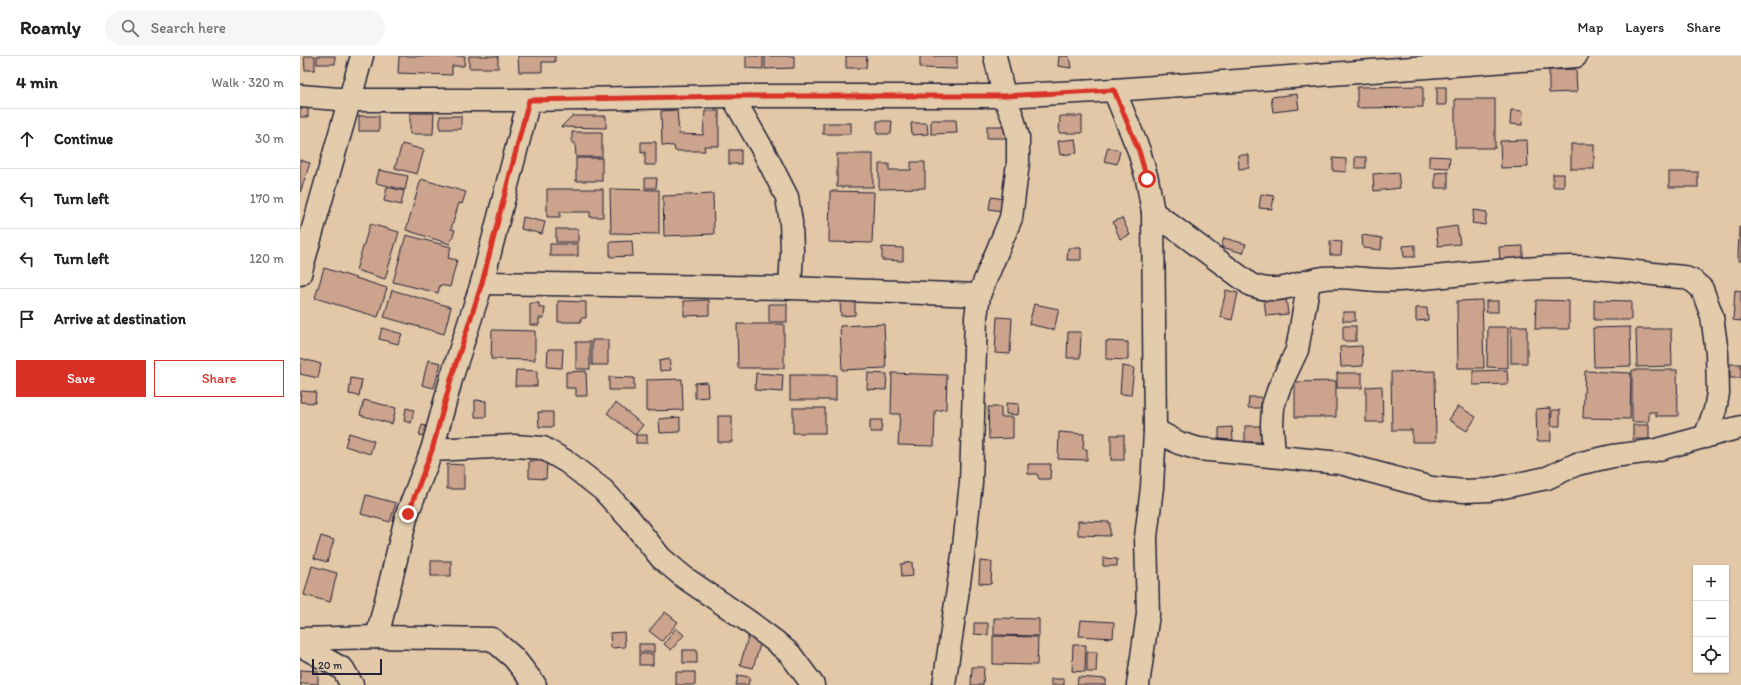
<!DOCTYPE html>
<meta charset="utf-8">
<style>
:root{--surface:#fff;--page:#f6f6f6;--text:#202124;--muted:#757577;--line:#e0e0e0;--accent:#d93025}
body{margin:0;font-family:Itim,sans-serif;background:var(--page);color:var(--text)}
.controls{position:absolute;right:12px;bottom:12px;display:grid;overflow:hidden;border-radius:0px;box-shadow:0 1px 3px #0004}
.controls button{width:36px;height:36px;display:grid;place-items:center;padding:0;border:0;border-bottom:1px solid var(--line);background:var(--surface);color:var(--text);font:20px sans-serif}
.scale{position:absolute;left:12px;bottom:10px;width:70px;box-sizing:border-box;padding-left:4px;border:2px solid #22223b;border-top:0;font-size:11px;line-height:14px;white-space:nowrap;color:#22223b;-webkit-text-stroke:3px #e2ccab;paint-order:stroke}
.stop{position:absolute;width:12px;height:12px;margin:-9px;border:3px solid #d93025;border-radius:50%;background:#fff}
.stop.end{background:#d93025;border-color:#fff;box-shadow:0 1px 4px #0008}
.list{margin:0;padding:0;list-style:none}
h2{display:flex;justify-content:space-between;align-items:center;height:52px;margin:0;padding:0 16px;font-size:17px}
h2 small{font-size:13px;font-weight:400;color:var(--muted)}
.list li{display:grid;grid-template-columns:26px 1fr auto;gap:12px;align-items:center;box-sizing:border-box;height:60px;padding:0 16px;border-top:1px solid var(--line)}
.list b{display:block;font-size:15px;white-space:nowrap}
.list em{font-size:13px;font-style:normal;color:var(--muted)}
.actions{display:flex;gap:8px;padding:12px 16px}
.actions a{flex:1;padding:9px 0;border:1px solid var(--accent);border-radius:0px;text-align:center;font-size:14px;color:var(--accent)}
.actions .main{background:var(--accent);color:#fff}
.icon{flex:none;width:22px;height:22px;fill:none;stroke:currentColor;stroke-width:2;stroke-linecap:round;stroke-linejoin:round}
.map{position:relative;flex:none;width:1441px;height:629px;overflow:hidden}
header{display:flex;align-items:center;gap:24px;box-sizing:border-box;height:56px;padding:0 20px;background:var(--surface);border-bottom:1px solid var(--line)}
header strong{font-size:19px}
nav{display:flex;gap:22px;margin-inline-start:auto;font-size:14px}
.search{width:280px;height:36px;background:var(--page);display:flex;align-items:center;gap:10px;box-sizing:border-box;padding:0 14px;border-radius:22px;color:var(--muted);font-size:15px}
main{display:flex}
aside{flex:1;background:var(--surface)}
.map>svg:first-child{display:block}
.building{fill:#cca38c;stroke:#22223b}
.lines{fill:none;stroke-linecap:round;stroke-linejoin:round}
.street-casing{stroke:#22223b;stroke-width:25}
.street{stroke:#e2ccab;stroke-width:22}
.route{stroke:#d93025;stroke-width:5}
</style>
<header>
<strong>Roamly</strong>
<div class="search"><svg class="icon" aria-label="search" viewBox="0 0 24 24"><circle cx="10" cy="10" r="6"/><path d="M15 15l6 6"/></svg>Search here</div>
<nav><a>Map</a><a>Layers</a><a>Share</a></nav>
</header>
<main>
<aside>
<h2>4 min<small>Walk · 320 m</small></h2>
<ul class="list">
<li><svg class="icon" aria-label="ahead" viewBox="0 0 24 24"><path d="M12 20V5M6 11l6-6 6 6"/></svg><div><b>Continue</b></div><em>30 m</em></li>
<li><svg class="icon" aria-label="left" viewBox="0 0 24 24"><path d="M17 20v-9H6M10 6l-5 5 5 5"/></svg><div><b>Turn left</b></div><em>170 m</em></li>
<li><svg class="icon" aria-label="left" viewBox="0 0 24 24"><path d="M17 20v-9H6M10 6l-5 5 5 5"/></svg><div><b>Turn left</b></div><em>120 m</em></li>
<li><svg class="icon" aria-label="arrive" viewBox="0 0 24 24"><path d="M6 21V4h12l-3 4 3 4H6"/></svg><div><b>Arrive at destination</b></div></li>
</ul>
<div class="actions"><a class="main">Save</a><a>Share</a></div>
</aside>
<div class="map">
<svg width="1441" height="629" viewBox="0 0 1441 629">
<rect width="100%" height="100%" fill="#e3c8a7"/>
<filter id="ink" filterUnits="userSpaceOnUse"><feTurbulence type="fractalNoise" baseFrequency=".025" numOctaves="2"/><feDisplacementMap in="SourceGraphic" scale="8" xChannelSelector="R" yChannelSelector="G"/><feConvolveMatrix kernelMatrix="1 2 1 2 8 2 1 2 1" color-interpolation-filters="sRGB"/></filter>
<g filter="url(#ink)">
<g class="building">
<path d="M4,0h11v14h-10z"/>
<rect x="17" y="0" width="18" height="8"/>
<path d="M99,0h66l-1,10h-12v9l-54,-2z"/>
<rect x="169" y="0" width="29" height="12"/>
<path d="M218,0h37v6h-13v10h-23z"/>
<path d="M446,0h17v13l-17,-1z"/>
<path d="M465,0h29v12l-29,1z"/>
<path d="M546,0h21l-1,12h-20z"/>
<path d="M620,0h37v13l-37,-1z"/>
<path d="M759,0h10l2,12 -13,-2z"/>
<path d="M1276,13l1,23 -28,1v-23z"/>
<path d="M1123,30v21l-66,1v-21z"/>
<rect x="1137" y="31" width="9" height="18"/>
<path d="M997,38l2,15 -26,3 -2,-15z"/>
<rect x="1155" y="43" width="40" height="49"/>
<path d="M8,51v10h-8v-9z"/>
<path d="M377,54l2,24 24,1 2,-24h14v35h-15l1,5h-30l-1,-5 -12,-1 -1,-34z"/>
<path d="M1211,54l12,1 -1,14 -12,-1z"/>
<path d="M110,57h24l-1,21h-23z"/>
<rect x="59" y="60" width="20" height="15"/>
<rect x="140" y="60" width="21" height="13"/>
<path d="M272,60h34v12l-45,-1z"/>
<path d="M760,60h22v17h-23z"/>
<path d="M631,64h25l1,13 -26,1z"/>
<path d="M577,65h15l-1,13h-14z"/>
<rect x="523" y="67" width="28" height="11"/>
<path d="M611,67h16l1,11 -16,1z"/>
<rect x="687" y="70" width="22" height="12"/>
<path d="M272,76h30v25h-26l-1,-14h-3z"/>
<path d="M775,83l2,14 -17,2 -2,-14z"/>
<path d="M1227,84l1,27 -27,1 -1,-27z"/>
<path d="M341,86h15v23h-11v-13l-4,1z"/>
<path d="M102,88l22,6 -7,24 -22,-6z"/>
<rect x="1271" y="88" width="23" height="25"/>
<path d="M808,91l12,4 -3,13 -13,-3z"/>
<rect x="429" y="94" width="12" height="14"/>
<rect x="537" y="98" width="36" height="33"/>
<path d="M938,99h11v13l-10,1z"/>
<path d="M1129,100l21,1 -1,11 -20,-1z"/>
<rect x="1055" y="101" width="11" height="11"/>
<rect x="276" y="102" width="26" height="23"/>
<path d="M1033,102l13,1v13l-13,-1z"/>
<path d="M0,104l10,3 -10,30z"/>
<path d="M611,106h14v26l-46,1v-25h10v6h22z"/>
<path d="M79,114l29,6 -3,14 -29,-7z"/>
<path d="M1098,116l2,16 -26,3 -1,-17z"/>
<path d="M1148,116v16h-13v-15z"/>
<rect x="1369" y="116" width="29" height="15"/>
<rect x="1253" y="118" width="11" height="13"/>
<path d="M345,122h12l-1,10h-11z"/>
<path d="M121,123l45,13 -4,12 -3,-1 -8,26 4,1 -5,14 -44,-14z"/>
<path d="M87,131l17,4 -3,14 -17,-4z"/>
<path d="M247,133h56v28h-13v-5h-30v5h-13z"/>
<path d="M310,133l49,1v44l-48,-1z"/>
<path d="M530,135l44,1 -2,51 -43,-1z"/>
<path d="M413,138l1,40 -50,2 -1,-40z"/>
<path d="M961,138l13,2 -2,13 -13,-1z"/>
<path d="M691,141l13,2 -2,12 -13,-2z"/>
<path d="M1174,154l13,2 -2,13 -13,-2z"/>
<path d="M223,161l22,5 -3,12 -21,-5z"/>
<path d="M822,162l8,17 -10,4 -7,-17z"/>
<path d="M70,168l29,8 -14,47 -29,-9z"/>
<path d="M1157,170l3,18 -22,2 -2,-17z"/>
<path d="M1439,171l2,1v33h-3z"/>
<rect x="256" y="173" width="22" height="13"/>
<path d="M106,179l45,12 -3,11 9,2 -7,27 -10,-2 -2,8 -45,-11z"/>
<path d="M1062,179l20,3 -1,12 -18,-2z"/>
<path d="M924,182l22,6 -3,9 -22,-6z"/>
<path d="M332,185l1,15 -23,1v-15z"/>
<path d="M1030,185l12,1 -1,13h-11z"/>
<rect x="250" y="188" width="28" height="12"/>
<path d="M1115,189v12h-11l-1,-11z"/>
<path d="M1223,190v15h-23l-1,-14z"/>
<path d="M582,191l21,1v13l-21,-1z"/>
<path d="M768,192h13v12h-14z"/>
<path d="M24,212l63,20 -9,29 -63,-19z"/>
<path d="M92,234l59,17 -7,27 -60,-17z"/>
<path d="M926,234l12,3 -6,27 -12,-3z"/>
<path d="M1435,234l6,1v30l-8,-1z"/>
<path d="M986,242l2,16 -22,2 -2,-16z"/>
<path d="M409,244v15l-25,1v-15z"/>
<path d="M1182,244l2,68h-26l-1,-67z"/>
<path d="M1236,244l33,1v28h-34z"/>
<path d="M1294,244l37,1v19h-37z"/>
<path d="M258,245l28,1v16h-5v4h-23z"/>
<path d="M540,245h15v14l-14,1z"/>
<rect x="1186" y="245" width="12" height="11"/>
<path d="M230,247h9v5h6l-1,10h-5v7h-9z"/>
<rect x="469" y="248" width="18" height="18"/>
<path d="M734,248l25,5 -5,21 -25,-6z"/>
<path d="M1116,252h11l1,12 -12,1z"/>
<rect x="1043" y="256" width="12" height="9"/>
<path d="M697,261l15,1 -2,36 -15,-1z"/>
<path d="M437,268h47v44h-46z"/>
<path d="M584,268l2,44 -44,2 -2,-44z"/>
<rect x="1043" y="270" width="13" height="15"/>
<rect x="1211" y="270" width="16" height="37"/>
<path d="M1188,271h20v41l-21,-1z"/>
<path d="M1330,271l1,39 -37,1 -1,-39z"/>
<path d="M82,272l20,6 -4,10 -19,-5z"/>
<path d="M1336,273h35l1,37 -35,1z"/>
<path d="M192,274l43,1v29l-44,-1z"/>
<path d="M768,276h13l-1,26h-13z"/>
<rect x="292" y="284" width="16" height="25"/>
<path d="M806,285l22,1v18l-22,-1z"/>
<rect x="276" y="286" width="14" height="27"/>
<path d="M1062,290l1,20 -22,1 -1,-20z"/>
<path d="M248,293h15l-1,19 -15,-1z"/>
<path d="M0,302l21,6 -3,14 -18,-4z"/>
<path d="M369,303l2,11 -11,1 -1,-10z"/>
<path d="M128,304l13,3 -7,25 -12,-3z"/>
<rect x="1430" y="308" width="11" height="14"/>
<path d="M822,310l12,2 -3,27 -11,-1z"/>
<path d="M216,314l21,1v15h-22z"/>
<path d="M1207,314l1,14 -35,1v-14z"/>
<path d="M1332,314h45l1,46h-22v-4h-7v10h-17z"/>
<path d="M286,315l1,25h-11v-8h-10v-16z"/>
<path d="M1135,315l1,71h-24v-12h-20l-1,-58z"/>
<path d="M1285,315l46,2 -1,46 -47,-1z"/>
<path d="M456,317l27,2 -1,17 -27,-2z"/>
<path d="M568,317l19,1 -1,16 -19,-1z"/>
<path d="M592,317l55,2 -1,34 -11,2 -1,35 -36,-1 2,-31h-9z"/>
<rect x="1037" y="317" width="25" height="15"/>
<rect x="490" y="319" width="46" height="25"/>
<path d="M309,321l25,1v12h-25z"/>
<path d="M51,322l11,2 -3,16 -10,-2z"/>
<path d="M382,323l1,31 -37,1v-31z"/>
<path d="M1036,325v36h-41v-35z"/>
<path d="M407,326l1,15 -13,1v-15z"/>
<path d="M1082,330l1,36h-17v-35z"/>
<path d="M1,335l15,1 -1,11 -15,-1z"/>
<path d="M949,341h12v11h-13z"/>
<path d="M64,344l32,8 -4,16 -32,-9z"/>
<path d="M175,344l11,1v16h-11z"/>
<path d="M316,347l27,22 -8,10 -28,-22z"/>
<path d="M706,347l13,1 -1,11 -12,-1z"/>
<path d="M1158,350l18,11 -9,14 -18,-11z"/>
<path d="M688,351h13v10h12v21l-24,1z"/>
<path d="M106,352l8,2 -3,13 -7,-2z"/>
<rect x="493" y="352" width="32" height="25"/>
<path d="M1250,352l1,33h-14l-1,-32z"/>
<path d="M1252,354h8v16h-9z"/>
<path d="M238,356h15v15h-14z"/>
<rect x="418" y="360" width="14" height="26"/>
<path d="M380,361v15l-20,1 -1,-14z"/>
<path d="M570,364h12l-1,12h-11z"/>
<path d="M122,369l11,3 -3,10 -11,-3z"/>
<rect x="1333" y="369" width="16" height="14"/>
<rect x="945" y="370" width="19" height="16"/>
<path d="M932,371l1,13h-14v-12z"/>
<path d="M759,376l25,2 -1,15h4v11l-29,-1z"/>
<path d="M49,377l25,8 -4,13 -25,-8z"/>
<rect x="336" y="379" width="11" height="8"/>
<rect x="811" y="379" width="13" height="25"/>
<path d="M229,405h18l-1,18 -17,-1z"/>
<path d="M147,408l17,1v24h-17z"/>
<path d="M728,408h23l-1,15h-11l-2,-5h-9z"/>
<path d="M66,439l30,8 -6,19 -29,-8z"/>
<path d="M778,465l32,1v14l-32,-1z"/>
<path d="M21,480l13,4 -7,22 -13,-4z"/>
<path d="M803,502l14,1v7h-14z"/>
<rect x="131" y="505" width="20" height="15"/>
<path d="M680,505l12,1 -1,22 -12,-1z"/>
<path d="M612,506l1,14 -11,1 -1,-13z"/>
<path d="M12,510l25,7 -7,29 -26,-7z"/>
<path d="M365,556l13,10 -16,19 -13,-10z"/>
<path d="M694,562l45,1v17l-45,-1z"/>
<path d="M781,564l33,2 -1,16 -34,-2z"/>
<path d="M674,567h14v12l-14,-1z"/>
<path d="M376,572l8,7 -13,15 -7,-6z"/>
<path d="M324,576l1,15 -14,1 -1,-15z"/>
<path d="M449,578l13,4 -9,30 -13,-3z"/>
<path d="M693,580l45,1 -1,28 -44,-1z"/>
<rect x="339" y="588" width="15" height="8"/>
<path d="M773,589h13l-1,27 -13,-1z"/>
<rect x="383" y="594" width="14" height="13"/>
<path d="M787,596h10l-1,20h-9z"/>
<rect x="339" y="598" width="14" height="11"/>
<path d="M672,611h12l-1,18h-12z"/>
<path d="M0,614l18,1v13l-16,-1v2h-2z"/>
<rect x="376" y="616" width="19" height="13"/>
<path d="M438,619l12,2 -2,8h-12z"/>
<path d="M778,621l28,2v6h-29z"/>
<rect x="751" y="623" width="13" height="6"/>
</g>
<g class="lines">
<g class="street-casing">
<g id="street">
<path d="M814,34l25,61 8,28 6,33 2,218 -3,57 -6,50 2,77 -10,71"/>
<path d="M0,40l51,4h178l203,-4h272l110,-6 462,-34"/>
<path d="M432,40l31,54 24,47 4,25 1,29 -2,37"/>
<path d="M853,156l98,73c30,11 44,-3 73,-7 24,-3 49,4 73,2 58,-4 116,-13 174,-13 38,0 75,7 112,10l10,4 9,8 10,27 5,37 1,40 -3,17 -10,27"/>
<path d="M0,218l62,-218"/>
<path d="M182,227l308,5 189,7"/>
<path d="M855,374l24,13 20,6 141,14 92,25 32,3 25,-1 58,-12 30,-14 36,-8 39,-5 89,-24"/>
<path d="M132,394l82,-4 29,2 24,14 36,28 26,28 32,40 24,20 63,43 28,21 14,12 23,31"/>
<path d="M974,400l-2,-31 1,-19 6,-18 18,-38 12,-68"/>
<path d="M77,581l30,-123 25,-64 20,-74 30,-93 47,-183"/>
<path d="M0,583l77,-2 115,2 22,19 21,27"/>
<path d="M0,589l43,24 9,16"/>
<path d="M644,629l19,-130 8,-72 5,-166 3,-22 32,-77 7,-55v-26l-5,-19 -9,-22 -9,-40"/>
</g>
</g>
<use href="#street" class="street"/>
</g>
</g>
<g class="lines" filter="url(#ink)">
<path class="route" d="M108,458l24,-64 20,-74 30,-93 47,-183 203,-4h272l110,-6 25,61 8,28"/>
</g>
</svg>
<div class="controls">
<button>+</button>
<button>−</button>
<button><svg class="icon" aria-label="locate" viewBox="0 0 24 24"><circle cx="12" cy="12" r="6"/><path d="M12 2v4M12 18v4M2 12h4M18 12h4"/></svg></button>
</div>
<div class="scale">20 m</div>
<div class="stop" style="left:847px;top:123px"></div>
<div class="stop end" style="left:108px;top:458px"></div>
</div>
</main>
